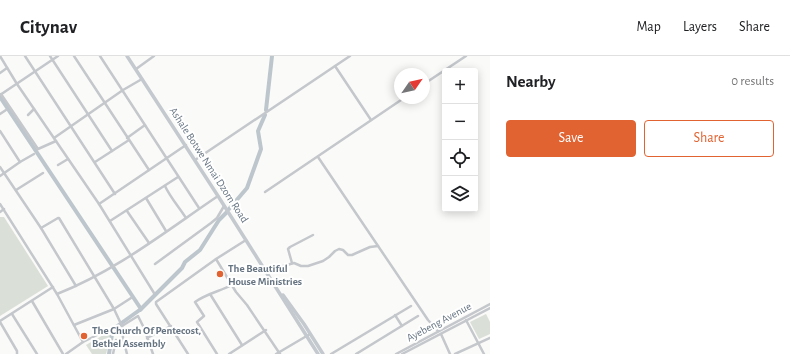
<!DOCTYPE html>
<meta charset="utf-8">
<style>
:root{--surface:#fff;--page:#f2f2f2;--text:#202124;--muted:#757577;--line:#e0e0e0;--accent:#e16331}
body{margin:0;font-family:"Alegreya Sans",sans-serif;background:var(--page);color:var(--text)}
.controls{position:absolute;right:12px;top:12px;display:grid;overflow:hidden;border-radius:4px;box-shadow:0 2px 10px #0003}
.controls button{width:36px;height:36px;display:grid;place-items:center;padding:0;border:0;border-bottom:1px solid var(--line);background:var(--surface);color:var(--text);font:20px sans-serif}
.compass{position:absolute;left:394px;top:12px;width:36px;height:36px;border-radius:50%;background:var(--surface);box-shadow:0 2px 10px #0003;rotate:56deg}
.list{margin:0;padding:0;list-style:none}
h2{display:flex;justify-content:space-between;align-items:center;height:52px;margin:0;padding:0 16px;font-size:17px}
h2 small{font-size:13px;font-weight:400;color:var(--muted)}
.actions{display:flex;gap:8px;padding:12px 16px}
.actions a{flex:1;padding:9px 0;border:1px solid var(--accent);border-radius:4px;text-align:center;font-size:14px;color:var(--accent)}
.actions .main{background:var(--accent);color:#fff}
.icon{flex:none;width:22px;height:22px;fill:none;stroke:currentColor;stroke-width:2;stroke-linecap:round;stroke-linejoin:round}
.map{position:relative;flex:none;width:490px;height:298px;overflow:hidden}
header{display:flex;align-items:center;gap:24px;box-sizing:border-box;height:56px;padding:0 20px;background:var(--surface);border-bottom:1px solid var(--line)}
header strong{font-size:19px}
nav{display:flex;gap:22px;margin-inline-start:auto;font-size:14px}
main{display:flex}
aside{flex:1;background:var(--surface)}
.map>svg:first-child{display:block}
.green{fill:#dadfd7}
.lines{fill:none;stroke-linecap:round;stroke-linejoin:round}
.river{stroke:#bdc6cc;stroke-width:4}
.minor{stroke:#c4c7cb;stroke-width:2.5}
.major{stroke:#c3c9ce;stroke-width:3.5}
.poi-dot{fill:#e16331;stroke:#fff;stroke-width:1.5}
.labels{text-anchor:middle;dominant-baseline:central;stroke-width:4;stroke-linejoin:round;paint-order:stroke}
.street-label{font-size:11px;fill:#667482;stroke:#fff}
.poi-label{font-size:11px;font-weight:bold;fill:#667482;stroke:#fff;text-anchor:start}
</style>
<header>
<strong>Citynav</strong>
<nav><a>Map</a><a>Layers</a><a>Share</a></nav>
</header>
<main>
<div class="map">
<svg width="490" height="298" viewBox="0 0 490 298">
<rect width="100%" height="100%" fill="#fafaf8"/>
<g class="green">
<path d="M0,161h4l44,69 -48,30z"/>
<path d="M486,258l4,8v12l-11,5 -9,-17z"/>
<path d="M112,274l-6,24h-14l-6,-9z"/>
</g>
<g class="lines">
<g class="river">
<path d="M0,41l141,212 -25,18 -4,7 -3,20"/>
<path d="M266,54l6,-54"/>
<path d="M229,153l18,-21 14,-39 -3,-18 7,-16"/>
<path d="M140,254l42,-42 3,-6 15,-12 19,-30 8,-8"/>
</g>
<g class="minor">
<path d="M0,0l17,28 82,120 55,89"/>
<path d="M25,0l90,138"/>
<path d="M50,0l62,95"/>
<path d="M74,0l75,114"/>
<path d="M100,0l99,152"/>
<path d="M335,10l36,54"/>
<path d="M136,13l18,-13"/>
<path d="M0,17l7,-5"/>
<path d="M424,28l42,-28"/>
<path d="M1,38l37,55 18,-8"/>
<path d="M0,39l58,-39"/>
<path d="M0,58l6,-4"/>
<path d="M28,59l6,-6"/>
<path d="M0,75l20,31"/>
<path d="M54,82l69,-48 19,-11"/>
<path d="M127,82l18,-13"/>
<path d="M318,101l110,163 10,11"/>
<path d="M195,104l155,-104"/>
<path d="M95,106l34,-22"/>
<path d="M58,109l10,-6"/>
<path d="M0,111l41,61 35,58"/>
<path d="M0,120l20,-14 14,-8"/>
<path d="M165,130c5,11 14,21 21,32"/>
<path d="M16,134l27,-17"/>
<path d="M265,136l139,-94"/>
<path d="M146,142l20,33"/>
<path d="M0,148l57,90 26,48"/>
<path d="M99,148l87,-59"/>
<path d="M127,155l22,32"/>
<path d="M0,156l4,-3"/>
<path d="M110,165l68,-44"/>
<path d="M41,172l17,-10h1l55,91 8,17 1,12 4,16"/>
<path d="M216,203l20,33 11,13 33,49"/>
<path d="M292,207l-4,-14 2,-2 23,-12"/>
<path d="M155,208l56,-41 6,-5 7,-12"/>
<path d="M265,215l29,-8 7,3h7l15,-5 6,-4 6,-6 4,-2 4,1 5,5h4l18,-8 8,-1"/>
<path d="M57,238c59,-23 109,-63 161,-98"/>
<path d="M210,238l32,51"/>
<path d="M32,245l31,53"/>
<path d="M12,258l25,40"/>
<path d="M395,259l7,11"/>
<path d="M466,264l18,34"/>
<path d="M0,265l53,-34"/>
<path d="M0,266l17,29v3"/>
<path d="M74,269l40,-16 17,-11"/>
<path d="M122,270l16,-10 6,12 9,26"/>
<path d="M441,278l9,20"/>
<path d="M147,282l24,-12"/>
<path d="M66,298l17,-12 24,-12"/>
<path d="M113,298l3,-14"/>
<path d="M188,298l-32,-50v-2l60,-43 30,-19"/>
<path d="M217,298l-20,-32 7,-6 -9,-14c11,-8 25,-11 37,-17"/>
<path d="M229,298l37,-24"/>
<path d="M276,298l34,-20"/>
<path d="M331,298l80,-48"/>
<path d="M356,298l62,-38"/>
<path d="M396,298l94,-50"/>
<path d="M402,298l88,-46"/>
<path d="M455,298l35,-16"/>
</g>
<g class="major">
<path d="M127,0l91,140 100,158"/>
<path d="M283,239l21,29 19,30"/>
</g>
</g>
<g class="poi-dot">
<circle cx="220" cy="218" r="4"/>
<circle cx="84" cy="280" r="4"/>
</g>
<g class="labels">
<g class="street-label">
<text transform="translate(209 109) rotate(57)">Ashale Botwe Nmai Dzorn Road</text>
<text transform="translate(439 266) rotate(-28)">Ayebeng Avenue</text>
</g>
<g class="poi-label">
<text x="228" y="212">The Beautiful<tspan x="228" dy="13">House Ministries</tspan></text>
<text x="92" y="274">The Church Of Pentecost,<tspan x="92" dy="13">Bethel Assembly</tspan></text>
</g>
</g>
</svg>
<div class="controls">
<button>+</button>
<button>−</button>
<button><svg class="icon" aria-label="locate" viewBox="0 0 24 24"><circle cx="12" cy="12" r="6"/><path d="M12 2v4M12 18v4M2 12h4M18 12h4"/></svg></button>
<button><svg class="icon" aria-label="layers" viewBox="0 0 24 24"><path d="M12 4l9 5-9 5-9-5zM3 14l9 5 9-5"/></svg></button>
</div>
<svg class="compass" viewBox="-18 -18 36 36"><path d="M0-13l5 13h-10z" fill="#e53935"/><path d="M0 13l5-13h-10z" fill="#757577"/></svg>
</div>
<aside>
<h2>Nearby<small>0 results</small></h2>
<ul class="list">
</ul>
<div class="actions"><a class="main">Save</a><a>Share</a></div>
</aside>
</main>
